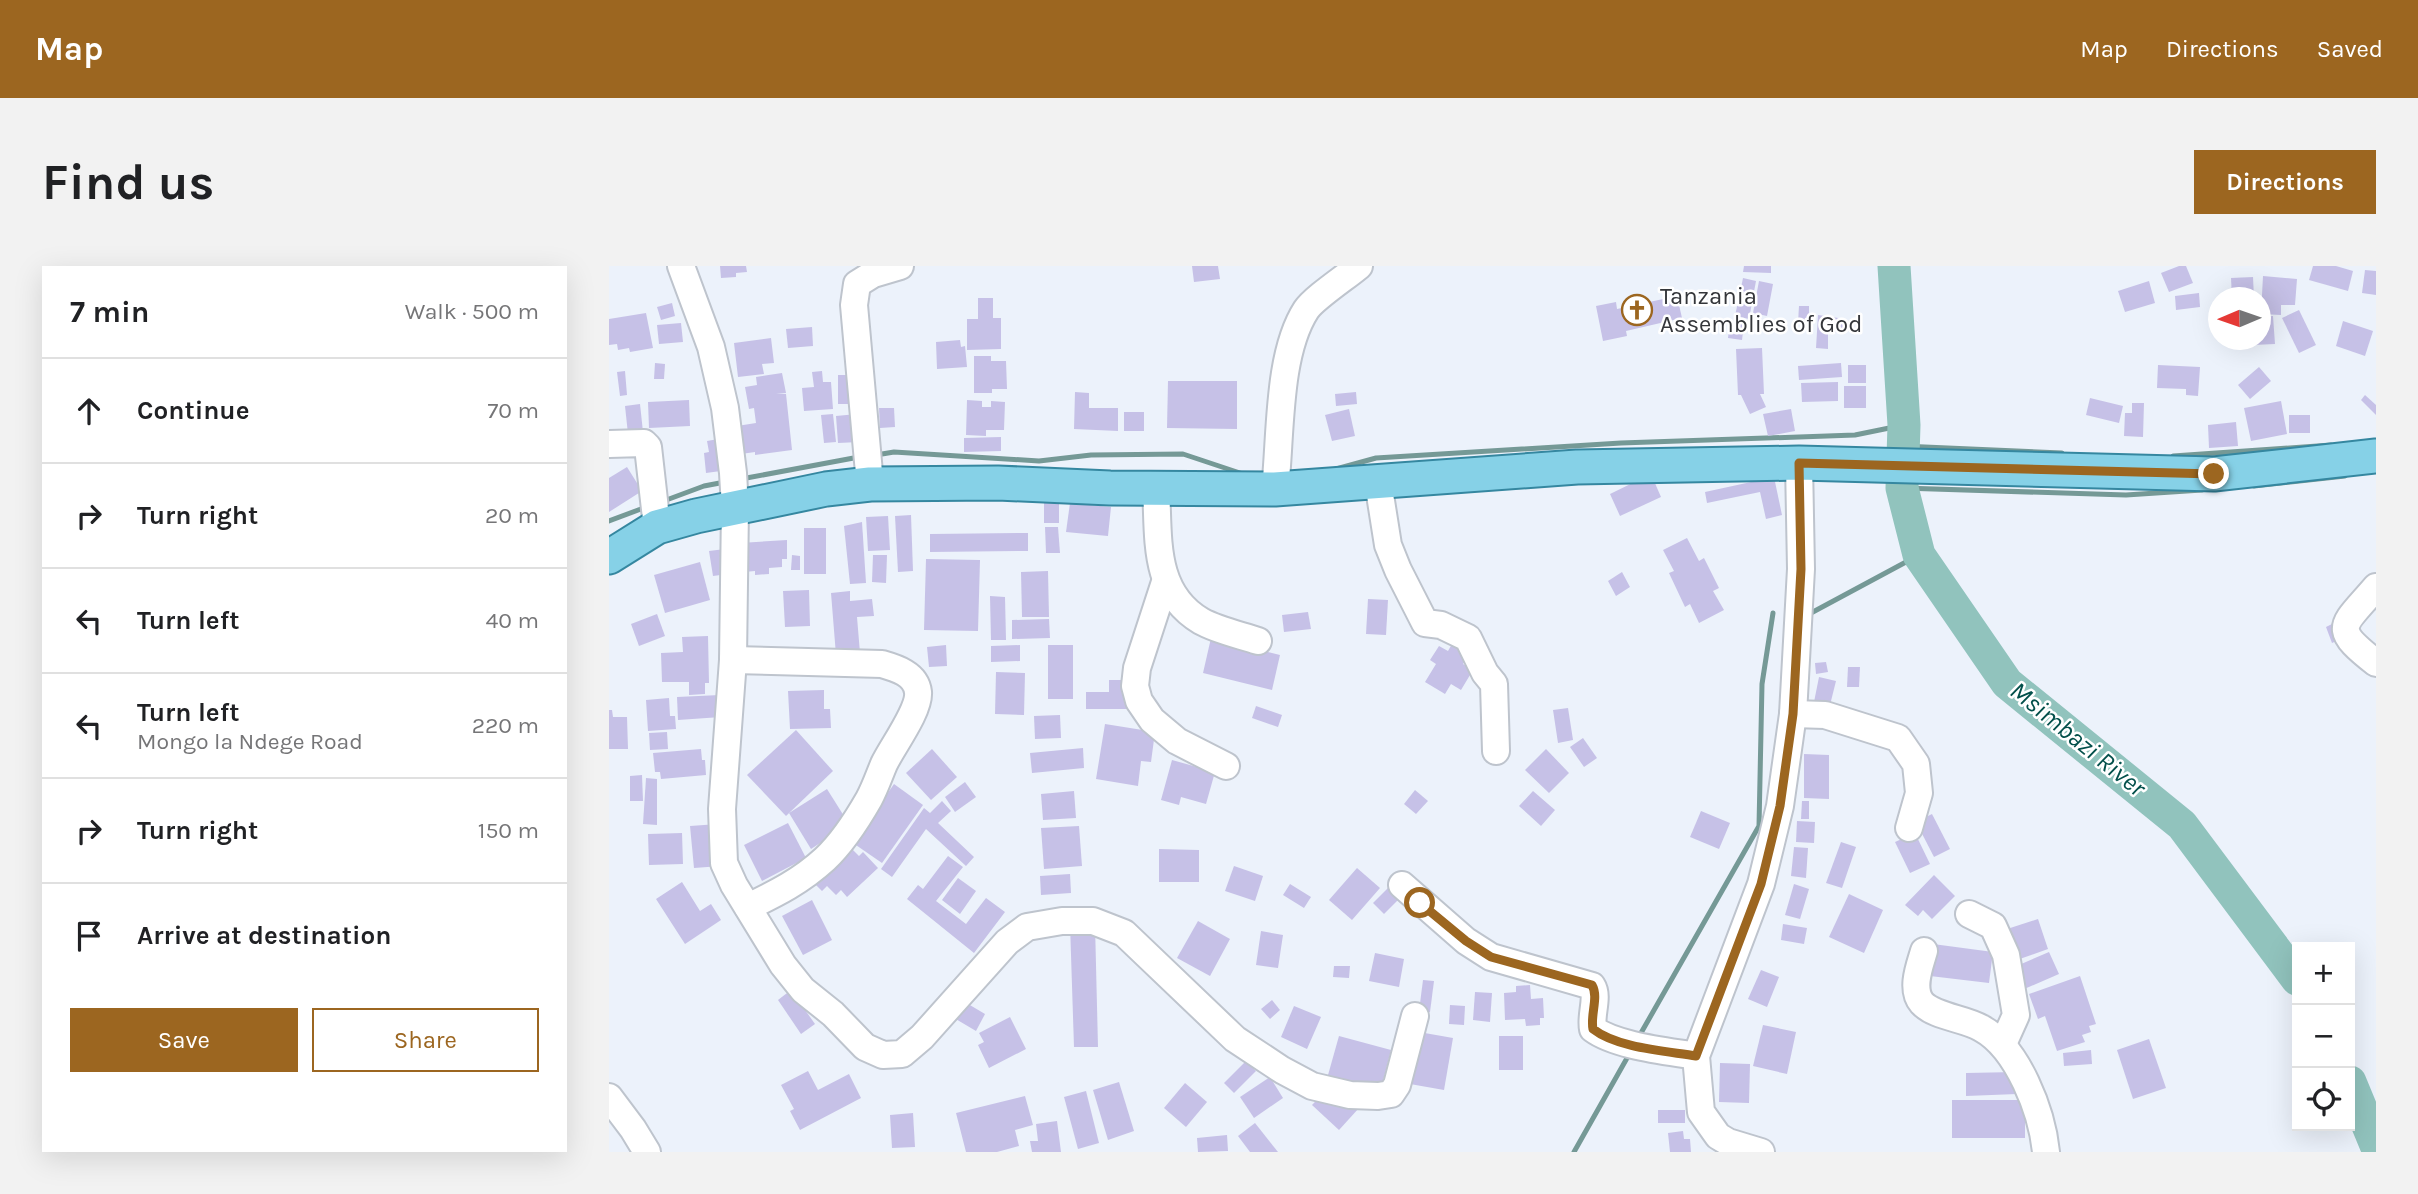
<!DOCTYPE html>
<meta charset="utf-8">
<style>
:root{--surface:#fff;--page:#f2f2f2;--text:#202124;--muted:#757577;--line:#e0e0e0;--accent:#9c6620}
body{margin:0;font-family:Karla,sans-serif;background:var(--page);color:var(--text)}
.controls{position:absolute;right:21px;bottom:21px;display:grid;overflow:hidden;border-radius:0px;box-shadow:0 7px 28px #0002}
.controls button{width:63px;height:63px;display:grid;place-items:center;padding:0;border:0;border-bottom:2px solid var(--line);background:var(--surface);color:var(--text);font:35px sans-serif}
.compass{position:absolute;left:1599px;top:21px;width:63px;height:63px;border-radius:50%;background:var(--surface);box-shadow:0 7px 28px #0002;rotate:268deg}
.stop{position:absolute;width:21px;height:21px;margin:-16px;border:5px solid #9c6620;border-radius:50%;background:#fff}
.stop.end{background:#9c6620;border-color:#fff;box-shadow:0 2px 7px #0008}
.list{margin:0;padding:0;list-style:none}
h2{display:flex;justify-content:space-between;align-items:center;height:91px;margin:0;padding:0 28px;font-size:30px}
h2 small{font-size:23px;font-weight:400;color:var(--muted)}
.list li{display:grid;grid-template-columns:46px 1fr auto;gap:21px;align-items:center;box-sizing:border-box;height:105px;padding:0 28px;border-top:2px solid var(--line)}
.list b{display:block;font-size:26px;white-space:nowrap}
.list p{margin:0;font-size:23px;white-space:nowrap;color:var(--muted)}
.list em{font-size:23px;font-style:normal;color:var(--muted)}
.actions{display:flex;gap:14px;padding:21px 28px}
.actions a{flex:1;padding:16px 0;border:2px solid var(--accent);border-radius:0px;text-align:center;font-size:24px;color:var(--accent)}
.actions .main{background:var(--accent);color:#fff}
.icon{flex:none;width:38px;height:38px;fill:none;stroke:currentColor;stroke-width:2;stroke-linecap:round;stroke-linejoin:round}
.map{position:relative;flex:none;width:1767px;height:886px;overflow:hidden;border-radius:0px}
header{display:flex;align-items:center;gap:42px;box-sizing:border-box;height:98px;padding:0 35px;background:var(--accent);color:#fff}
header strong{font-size:33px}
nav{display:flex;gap:38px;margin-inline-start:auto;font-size:24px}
.intro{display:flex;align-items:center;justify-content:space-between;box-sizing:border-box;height:168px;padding:0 42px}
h1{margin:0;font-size:49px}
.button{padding:18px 32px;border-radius:0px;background:var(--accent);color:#fff;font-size:24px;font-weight:700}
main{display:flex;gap:42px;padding:0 42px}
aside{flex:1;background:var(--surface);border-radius:0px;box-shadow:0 7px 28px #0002}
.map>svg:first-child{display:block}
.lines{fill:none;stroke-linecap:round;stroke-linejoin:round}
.stream{stroke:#759996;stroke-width:5}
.river{stroke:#91c3bd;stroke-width:33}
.building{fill:#c6c1e7}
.minor-casing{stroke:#bec4cd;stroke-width:30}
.major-casing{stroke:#3587a0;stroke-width:37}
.minor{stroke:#fff;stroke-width:26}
.major{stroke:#86d1e7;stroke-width:33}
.route{stroke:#9c6620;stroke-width:9}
.labels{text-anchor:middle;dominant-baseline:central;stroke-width:5;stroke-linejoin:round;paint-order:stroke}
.poi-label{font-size:24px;fill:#34363a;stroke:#fff;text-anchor:start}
.water-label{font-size:26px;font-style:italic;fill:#03504b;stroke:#fff}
</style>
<header>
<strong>Map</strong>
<nav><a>Map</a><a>Directions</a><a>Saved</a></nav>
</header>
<div class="intro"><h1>Find us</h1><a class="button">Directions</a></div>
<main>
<aside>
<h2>7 min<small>Walk · 500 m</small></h2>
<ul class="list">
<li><svg class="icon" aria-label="ahead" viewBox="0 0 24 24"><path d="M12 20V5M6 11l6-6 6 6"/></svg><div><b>Continue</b></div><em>70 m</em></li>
<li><svg class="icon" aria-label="right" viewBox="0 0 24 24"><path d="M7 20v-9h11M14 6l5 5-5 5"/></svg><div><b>Turn right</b></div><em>20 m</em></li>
<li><svg class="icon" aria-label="left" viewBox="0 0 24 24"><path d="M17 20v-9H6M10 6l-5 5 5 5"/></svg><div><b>Turn left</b></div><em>40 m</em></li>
<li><svg class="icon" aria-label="left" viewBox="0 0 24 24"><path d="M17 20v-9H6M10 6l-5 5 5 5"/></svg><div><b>Turn left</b><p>Mongo la Ndege Road</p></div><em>220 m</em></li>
<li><svg class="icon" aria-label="right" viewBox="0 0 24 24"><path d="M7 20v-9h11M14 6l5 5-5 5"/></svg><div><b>Turn right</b></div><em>150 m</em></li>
<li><svg class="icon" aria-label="arrive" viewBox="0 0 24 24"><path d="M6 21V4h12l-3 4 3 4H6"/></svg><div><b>Arrive at destination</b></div></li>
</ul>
<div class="actions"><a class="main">Save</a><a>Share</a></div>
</aside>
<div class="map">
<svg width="1767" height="886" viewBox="0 0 1767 886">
<rect width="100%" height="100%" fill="#ecf2fb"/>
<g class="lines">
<g class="stream">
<path d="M1293,180l160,7"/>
<path d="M267,189l18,-3 145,9 52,-6 92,-1 60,20"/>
<path d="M1564,190l158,-11"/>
<path d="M727,203l40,-11 245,-15 234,-8 49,-10"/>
<path d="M132,213l118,-22"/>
<path d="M1645,220l91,-10"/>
<path d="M1293,222l224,7 76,-5"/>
<path d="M52,236l43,-16 21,-4"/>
<path d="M0,255l40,-15"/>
<path d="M1202,347l108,-58"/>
<path d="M1028,774l122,-214 3,-142 11,-71"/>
<path d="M965,886l57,-101"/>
</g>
<g class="river">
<path d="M1285,0l10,159 -2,63 17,67 88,128 175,142 115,154"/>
<path d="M1741,816l26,63"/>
</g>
</g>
<g class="building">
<path d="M111,0h26l1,6 -11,1v4l-15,1z"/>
<path d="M583,0h26l2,13 -26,3z"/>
<path d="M1135,0h27v7l-28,-1z"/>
<path d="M1570,0h7l7,17 -24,9 -8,-19z"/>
<path d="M1704,0h23l17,5 -5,20 -39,-11z"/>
<path d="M1756,4l11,1v24l-14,-2z"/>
<path d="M1654,10l34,3 -2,26h-14v10l-20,-1z"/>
<path d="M1644,11l1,21h-22l-1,-20z"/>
<path d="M1134,12l13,3 -7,38 -14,-3z"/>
<path d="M1150,15l14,3 -6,32 -14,-3z"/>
<path d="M1540,15l6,22 -30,9 -7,-21z"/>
<path d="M1590,27l1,14 -24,3 -1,-14z"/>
<path d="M1068,30l5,22 -56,13 1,5 -24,5 -7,-35 20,-4 1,7z"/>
<path d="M369,32h15v20h8v31l-34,1v-31h11z"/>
<path d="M63,37l3,13 -14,4 -4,-13z"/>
<path d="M1190,40h10v17h-11z"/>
<path d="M1690,44l17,35 -17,8 -17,-35z"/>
<path d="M37,47l7,35 -23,4 -1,-4 -11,2 -1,-6 -8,1v-26z"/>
<path d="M1209,49l27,4 -1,14 -16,-1v17l-12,-1z"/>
<path d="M1664,50l2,28 -22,1 -1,-5h9v-23z"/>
<path d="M1734,55l30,10 -8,25 -29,-10z"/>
<path d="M1121,56l14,2 -2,16 -14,-2z"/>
<path d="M72,57l2,19 -24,2 -2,-19z"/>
<path d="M203,61l1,19 -25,2 -2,-19z"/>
<path d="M162,72l3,25 -12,1 2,10 -26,3 -4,-34z"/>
<path d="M351,74l1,7 4,-1 2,21 -30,2 -1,-27z"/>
<path d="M1153,82l2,46h-4l6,13 -16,7 -9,-19h-3l-2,-46z"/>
<path d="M365,90h17v5h15l1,28h-15v4h-18z"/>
<path d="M46,97l10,1 -1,15h-10z"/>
<path d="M1232,97l1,14 -43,3 -1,-14z"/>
<rect x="1239" y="99" width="18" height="18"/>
<path d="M1549,99l42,2 -2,29 -12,-1v-6l-29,-1z"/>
<path d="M1650,101l12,14 -21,18 -12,-14z"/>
<path d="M16,105l2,24 -7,1 -3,-24z"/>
<path d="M213,105l1,11h8l2,27 -29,2 -2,-23 12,-1 -2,-15z"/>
<path d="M173,107l4,20 -10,1h10l6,56 -37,5v-3l-14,2 -4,-28 19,-3 -2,-15 -5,1 -4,-22 12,-2 -1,-8z"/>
<rect x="229" y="109" width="18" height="29"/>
<path d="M559,115h69v48l-70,-1z"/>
<path d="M1229,116v19l-36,1 -1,-19z"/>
<rect x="1235" y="120" width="22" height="22"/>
<path d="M466,126l14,1v15h29v23l-44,-2z"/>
<path d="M747,126l1,12 -21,2 -1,-12z"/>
<path d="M1756,129l11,10v10l-15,-15z"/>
<path d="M1481,132l33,8 -4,17 -33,-8z"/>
<path d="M80,134l1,26 -41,2 -1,-26z"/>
<path d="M358,134l15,1v6h9v-6l14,1 -1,28h-18v6l-20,-1z"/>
<path d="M1672,135l6,33 -36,7 -7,-33z"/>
<path d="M1523,137h12l-1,34 -19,-1 1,-23h7z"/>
<path d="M31,138l3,28 -15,2 -3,-28z"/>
<path d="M270,142h15l1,19 -15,1z"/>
<path d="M740,143l6,27 -23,5 -7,-26z"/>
<path d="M1182,143l4,22 -27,5 -5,-22z"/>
<rect x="515" y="146" width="20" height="19"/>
<path d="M224,148l3,28 -12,1 -3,-28z"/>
<path d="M248,148l2,28 -21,1 -2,-27z"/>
<rect x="1680" y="149" width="21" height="18"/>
<path d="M1627,156l2,24 -29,2 -1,-23z"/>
<path d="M392,171v14l-37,1v-14z"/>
<path d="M115,172l4,32 -22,3 -2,-20 5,-1 -2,-11z"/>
<path d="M18,201l15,24 -33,21v-34z"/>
<path d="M1042,208l10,23 -41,19 -10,-22z"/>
<path d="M1165,211l8,38 -16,4 -6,-27 -53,11 -2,-11z"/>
<rect x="435" y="229" width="15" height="28"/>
<path d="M461,237l41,4 -3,29 -42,-4z"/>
<path d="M302,249l2,56 -15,1 -3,-56z"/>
<path d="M279,250l2,34 -22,1 -2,-34z"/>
<path d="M253,256l4,61 -16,1 -6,-58z"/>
<path d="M436,261h13l2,26h-14z"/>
<rect x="195" y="262" width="22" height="46"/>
<path d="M419,267v18l-98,1v-18z"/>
<path d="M1078,272l12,23 5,-3 15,30 -6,3 11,19 -25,13 -9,-19 -5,3 -16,-34 5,-2 -11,-21z"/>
<path d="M178,274v19h-5v8l-13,1v6l-14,1v-4l-11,1 -4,-29z"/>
<path d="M116,283l3,25 -15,2 -4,-25z"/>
<path d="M183,289l8,1v14h-9z"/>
<path d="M264,289h14l-1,28 -14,-1z"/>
<path d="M317,293l54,1 -2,71 -54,-1z"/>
<path d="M91,296l10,38 -45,13 -11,-38z"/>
<path d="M439,305l1,46h-27l-1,-45z"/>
<path d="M1013,306l8,15 -14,9 -8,-15z"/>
<path d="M200,324l1,36 -25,1 -2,-36z"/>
<path d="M241,325v10l22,-2 2,17 -17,1 3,36 -24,2 -5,-62z"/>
<path d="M381,330l15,1 1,43h-15z"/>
<path d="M759,333l20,1 -2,35 -20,-1z"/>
<path d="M699,346l3,17 -27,3 -2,-17z"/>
<path d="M48,348l8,22 -26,10 -8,-22z"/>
<path d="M440,353l1,19 -38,1v-19z"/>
<path d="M1727,356l7,16 -11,5 -6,-16z"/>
<path d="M99,370l1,47h-4v11l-16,1v-13h-27l-1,-29 22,-1 -1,-15z"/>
<path d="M602,372l69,17 -8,35 -69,-17z"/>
<path d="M843,378l20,5 -9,15 10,6 -12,20 -10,-6 -6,10 -20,-12 11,-18 -6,-4 9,-14 9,5z"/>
<path d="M337,379l1,21 -18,1 -2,-20z"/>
<path d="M411,379v16l-29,1v-16z"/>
<rect x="439" y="379" width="25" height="54"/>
<path d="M1217,396l2,10 -12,2 -1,-11z"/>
<path d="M1239,401h12l-1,20h-12z"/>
<path d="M387,406l29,1 -1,42 -29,-1z"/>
<path d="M1210,411l17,4 -6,24 -16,-3z"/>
<path d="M500,414h20l1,29h-44v-17h23z"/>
<path d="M215,424v19h6l1,19 -41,1 -2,-38z"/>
<path d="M111,429l1,22 -43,3 -1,-23z"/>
<path d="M60,432l1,18h5l1,13 -28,2 -2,-31z"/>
<path d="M647,440l26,9 -4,12 -26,-9z"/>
<path d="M959,442l5,32 -15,3 -5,-33z"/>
<path d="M0,444h3l1,7h14l1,32h-19z"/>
<path d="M451,449l1,23 -26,1 -1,-23z"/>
<path d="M496,458l50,8 -4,30 -10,-1 -3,25 -42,-7z"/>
<path d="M187,464l37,41 -47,45 -39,-41z"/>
<path d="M58,466l1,17 -18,1 -1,-17z"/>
<path d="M974,472l14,20 -13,9 -14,-20z"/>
<path d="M474,482l1,20 -52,5 -2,-20z"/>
<path d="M92,483l1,11h3l1,15 -45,4 -1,-7h-5l-2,-19z"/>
<path d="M323,483l25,28 -26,23 -25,-27z"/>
<path d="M937,483l23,24 -20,20 -24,-23z"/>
<path d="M1195,488l25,1v44l-25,-1z"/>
<path d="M563,494l43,12 -9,32 -25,-7 -2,8 -18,-5z"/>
<path d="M33,509l1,26h-13v-25z"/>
<path d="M37,512l11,1v46l-14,-1z"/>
<path d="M356,516l11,15 -21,15 -10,-15z"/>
<path d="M285,518l29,21 -41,58 -29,-20z"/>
<path d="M218,523l22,35 -38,25 -22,-36z"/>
<path d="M806,524l13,11 -12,13 -12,-10z"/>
<path d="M465,525l2,27 -33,2 -2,-26z"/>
<path d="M924,525l22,19 -14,16 -22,-20z"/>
<path d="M333,535l9,10 -13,12 36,34 -8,9 -40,-37 -34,48 -11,-8 43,-61 6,5z"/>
<path d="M1193,535h7v18h-8z"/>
<path d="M1092,545l29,12 -11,26 -29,-12z"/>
<path d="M1323,548l18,35 -16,8 -18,-35z"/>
<path d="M1188,555l18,1 -1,21 -18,-1z"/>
<path d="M179,557l18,35 -44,23 -18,-36z"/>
<path d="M109,558l3,42 -27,2 -4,-42z"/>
<path d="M470,560l3,40 -38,3 -3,-41z"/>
<path d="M73,567l1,31 -34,1 -1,-31z"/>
<path d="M1306,567l15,31 -20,9 -15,-31z"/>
<path d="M236,576l14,14 4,-4 15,16 -31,29 -6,-7 -5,5 -9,-9 -5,5 -14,-14z"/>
<path d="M1232,576l15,5 -14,41 -16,-5z"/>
<path d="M1185,581l14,1 -2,30 -15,-2z"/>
<path d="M550,583l40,1v32h-40z"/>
<path d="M339,590l15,11 -27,34 30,23 20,-26 19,14 -31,41 -67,-54 11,-14 5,4z"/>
<path d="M625,600l29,10 -8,25 -30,-10z"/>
<path d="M748,602l23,20 -28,32 -23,-20z"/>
<path d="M461,608l1,19 -30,2 -1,-19z"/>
<path d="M1325,609l21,21 -23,23 -9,-9 -5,6 -13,-11z"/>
<path d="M349,612l18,13 -16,23 -18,-14z"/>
<path d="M786,615l11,11 -22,22 -11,-11z"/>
<path d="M73,616l18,29 11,-7 10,16 -36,24 -29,-45z"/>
<path d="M681,618l21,13 -7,11 -21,-13z"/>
<path d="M1185,618l15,5 -9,30 -15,-4z"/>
<path d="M1240,628l34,16 -19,43 -35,-16z"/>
<path d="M203,634l20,40 -29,15 -21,-39z"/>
<path d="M1429,653l10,30 -34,12 -10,-31z"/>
<path d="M589,655l32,18 -20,37 -33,-18z"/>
<path d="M461,658h25l3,123h-24z"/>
<path d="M1174,658l24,4 -3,16 -23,-4z"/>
<path d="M652,665l22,4 -5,33 -22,-3z"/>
<path d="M1324,678l60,8 -4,31 -59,-7z"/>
<path d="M1440,686l10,22 -37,16 -10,-22z"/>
<path d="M766,687l29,6 -5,28 -30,-6z"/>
<path d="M725,700h16l-1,12 -16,-1z"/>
<path d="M1152,704l18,7 -12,30 -19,-8z"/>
<path d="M1471,710l16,48 -7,2 2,6 -9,3 3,7 -28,9 -12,-35 -7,3 -9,-25z"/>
<path d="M814,714l11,1 -4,31 -11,-1z"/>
<path d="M921,719l1,14 12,-1 1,20h-4v7l-14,1 -1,-7 -20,1 -1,-27 12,-1v-6z"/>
<path d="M182,724l24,34 -14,10 -23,-34z"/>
<path d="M866,726l17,1 -2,29 -17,-2z"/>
<path d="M349,732l27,16 -9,17 -27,-16z"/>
<path d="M663,734l8,10 -10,9 -9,-10z"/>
<path d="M841,739l15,1 -1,19 -15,-1z"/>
<path d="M685,740l27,11 -14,32 -26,-12z"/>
<path d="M401,751l16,32 -37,19 -11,-23 6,-3 -5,-9z"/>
<path d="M1154,759l33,7 -9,42 -34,-8z"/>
<path d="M810,766l34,6 -9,52 -34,-6z"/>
<path d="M730,770l52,14 -10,39 -53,-14z"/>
<rect x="890" y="770" width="24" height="34"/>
<path d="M1540,773l17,49 -33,11 -16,-49z"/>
<path d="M1482,784l1,14 -28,2 -1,-13z"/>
<path d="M637,795l10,10 -22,22 -10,-10z"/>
<path d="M1111,797l30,1 -1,39 -30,-1z"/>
<path d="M199,805l10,19 31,-16 12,24 -61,32 -10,-19 4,-2 -13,-24z"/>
<path d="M1407,806l1,22 -51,2v-23z"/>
<path d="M661,811l13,21 -29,20 -14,-21z"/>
<path d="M510,816l15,49 -26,9 -15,-50z"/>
<path d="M576,817l22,19 -21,25 -22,-19z"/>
<path d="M724,817l26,25 -20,22 -27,-25z"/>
<path d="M477,825l13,52 -21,6 -14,-52z"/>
<path d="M416,830l8,29 -18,5 4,16 -22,6h-31l-10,-39z"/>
<rect x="1343" y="834" width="73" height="38"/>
<rect x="1049" y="844" width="27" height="13"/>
<path d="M304,847l2,34 -23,1 -2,-33z"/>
<path d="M448,855l4,31h-29l-2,-11h8l-2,-17z"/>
<path d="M646,857l23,29h-28l-12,-16z"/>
<path d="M1074,865l1,8h6l1,13h-21l-2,-19z"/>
<path d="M618,869l1,16 -30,1 -1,-14z"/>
</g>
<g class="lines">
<g class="minor-casing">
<g id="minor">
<path d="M72,0l30,81 14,61 8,65 2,34 -2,153 -11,149 2,54 10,22 49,80 20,25 30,24 32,33 18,8 19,-1 20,-17 85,-95 20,-15 35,-6h31l31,12 111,106 47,31 30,16 38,9 28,1 13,-2 6,-9 18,-69"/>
<path d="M0,178l35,-1 4,4 9,80"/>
<path d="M769,216l10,63 10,25 27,53 16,2 27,13 17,35 9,11 2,67"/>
<path d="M261,218l-16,-179 3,-21 16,-10 27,-8"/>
<path d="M547,222c3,49 -4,104 45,133 16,9 39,14 57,20"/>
<path d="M666,223c6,-52 2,-134 31,-179 8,-12 40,-33 53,-44"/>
<path d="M556,316l-28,86 -2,18 4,15 13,19 25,21 49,25"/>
<path d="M1767,321c-34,40 -46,40 0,76"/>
<path d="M124,394l149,4c14,4 34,10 36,28 2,18 -26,55 -34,72 -5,12 -9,24 -15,35 -12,21 -27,44 -44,60 -24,22 -48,34 -77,48"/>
<path d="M1184,448l32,1 73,23 18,26 3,29 -10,35"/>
<path d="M793,619l64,56 25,16 101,29c7,11 -2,29 1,43 23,17 74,22 103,27"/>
<path d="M1360,648l24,12 13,29 10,60 -13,29"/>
<path d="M1315,685c-4,14 -14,38 -2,52 13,14 42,15 59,25 37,20 61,84 65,124"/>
<path d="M0,831l24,32 14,23"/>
<path d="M1152,886l-33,-10 -10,-6 -17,-24 -5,-56 65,-172 19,-78 13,-92 8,-145 -2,-106"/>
</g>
</g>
<g class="major-casing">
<path id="major" d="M0,291l48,-30 39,-11 130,-27 44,-5 128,-1 112,5 165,1 302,-22 222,-4 415,11 162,-18"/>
</g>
<use href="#minor" class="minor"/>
<use href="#major" class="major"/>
</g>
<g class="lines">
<path class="route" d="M811,637l46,38 25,16 101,28c7,12 -2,30 1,44 24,19 73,22 103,27l65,-172 19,-78 13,-92 8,-145 -2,-106 415,11"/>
</g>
<defs>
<g id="church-ring" transform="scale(1.575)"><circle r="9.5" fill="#fff" stroke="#9c6620" stroke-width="1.5"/><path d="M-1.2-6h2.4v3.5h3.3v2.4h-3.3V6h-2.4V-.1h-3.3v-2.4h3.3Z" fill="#9c6620"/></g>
</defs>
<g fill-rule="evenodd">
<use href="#church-ring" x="1028" y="44"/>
</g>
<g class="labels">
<g class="poi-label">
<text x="1051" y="30">Tanzania<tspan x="1051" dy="28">Assemblies of God</tspan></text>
</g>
<g class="water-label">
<text transform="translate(1469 473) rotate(39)">Msimbazi River</text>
</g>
</g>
</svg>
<div class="controls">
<button>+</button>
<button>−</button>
<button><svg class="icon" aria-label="locate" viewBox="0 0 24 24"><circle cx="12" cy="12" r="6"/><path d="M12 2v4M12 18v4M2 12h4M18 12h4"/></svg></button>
</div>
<svg class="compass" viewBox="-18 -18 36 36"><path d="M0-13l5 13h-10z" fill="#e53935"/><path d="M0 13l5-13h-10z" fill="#757577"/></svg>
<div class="stop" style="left:811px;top:637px"></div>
<div class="stop end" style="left:1605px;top:208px"></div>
</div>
</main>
